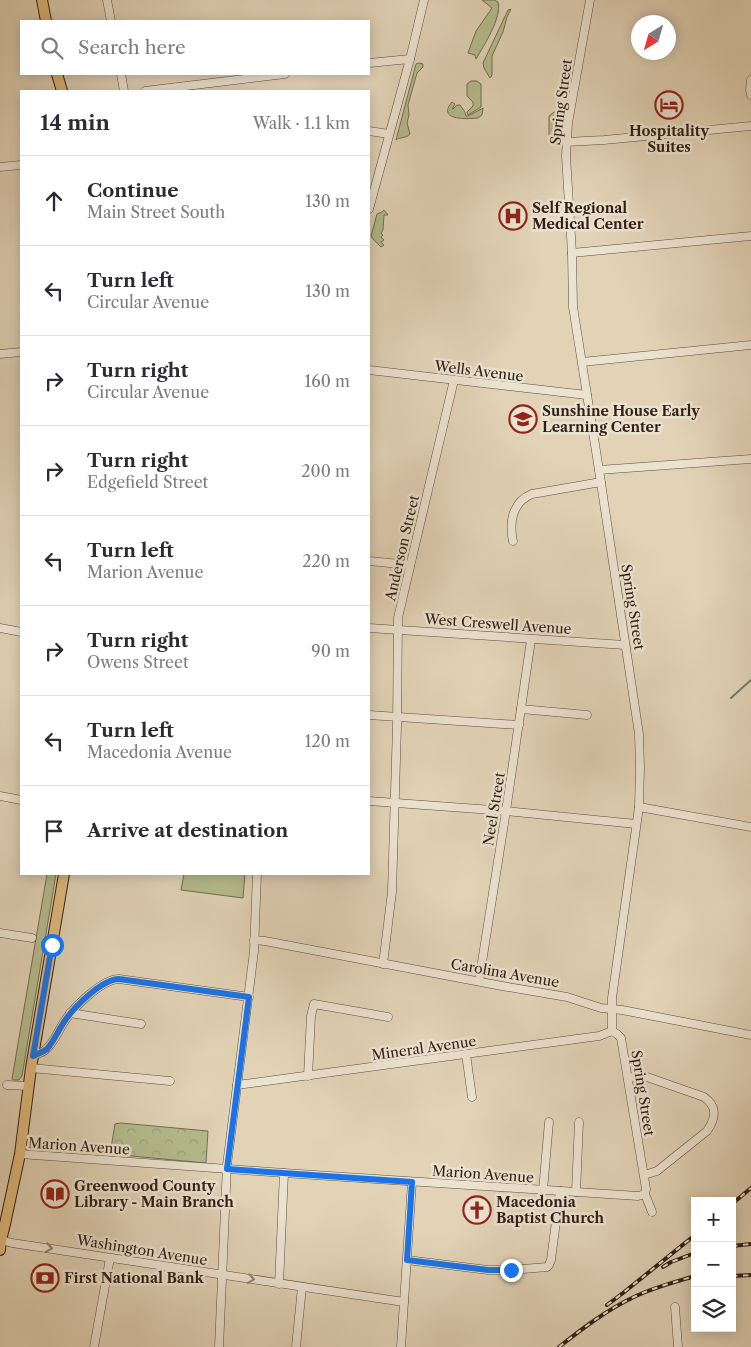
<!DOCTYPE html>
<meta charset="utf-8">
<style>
:root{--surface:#fff;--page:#f2f2f3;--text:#2b2b33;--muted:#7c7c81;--line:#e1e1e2}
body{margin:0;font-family:"Libre Caslon Text",serif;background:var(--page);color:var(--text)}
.controls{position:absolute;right:15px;bottom:15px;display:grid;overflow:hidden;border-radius:0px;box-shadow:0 2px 12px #0003}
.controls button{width:45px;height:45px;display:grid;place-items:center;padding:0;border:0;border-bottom:1px solid var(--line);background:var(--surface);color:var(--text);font:25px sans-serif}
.compass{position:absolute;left:631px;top:15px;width:45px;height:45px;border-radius:50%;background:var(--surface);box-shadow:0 2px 12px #0003;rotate:217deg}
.stop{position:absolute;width:15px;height:15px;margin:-11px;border:4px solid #1a73e8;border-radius:50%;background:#fff}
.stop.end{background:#1a73e8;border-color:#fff;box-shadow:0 1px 5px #0008}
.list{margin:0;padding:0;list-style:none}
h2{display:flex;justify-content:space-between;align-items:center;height:65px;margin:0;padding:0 20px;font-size:21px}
h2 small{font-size:16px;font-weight:400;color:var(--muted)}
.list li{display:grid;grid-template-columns:32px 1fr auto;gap:15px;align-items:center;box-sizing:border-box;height:90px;padding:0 20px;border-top:1px solid var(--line)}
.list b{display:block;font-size:19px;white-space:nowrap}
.list p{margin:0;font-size:16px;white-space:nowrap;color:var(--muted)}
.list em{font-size:16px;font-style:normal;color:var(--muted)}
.icon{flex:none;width:28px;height:28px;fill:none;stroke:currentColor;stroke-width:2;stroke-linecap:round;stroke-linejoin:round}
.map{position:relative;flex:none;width:751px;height:1347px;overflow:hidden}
.search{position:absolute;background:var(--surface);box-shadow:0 2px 12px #0003;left:20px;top:20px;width:350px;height:55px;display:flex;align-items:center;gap:12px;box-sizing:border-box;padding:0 18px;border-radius:0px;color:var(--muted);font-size:19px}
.panel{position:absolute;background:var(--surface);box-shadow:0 2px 12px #0003;left:20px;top:90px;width:350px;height:785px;border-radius:0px}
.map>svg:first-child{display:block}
.grass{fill:#b5bc8d;stroke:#726e52}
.park{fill:url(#park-crowns);stroke:#726e52}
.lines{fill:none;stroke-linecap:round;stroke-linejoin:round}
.stream{stroke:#6c7b74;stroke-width:2}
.minor-casing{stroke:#5c4d3e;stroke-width:9}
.major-casing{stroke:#2f2016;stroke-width:12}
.minor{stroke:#ece2d0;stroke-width:8}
.major{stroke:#e1ba7c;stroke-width:10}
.rail-casing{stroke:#2f2016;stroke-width:4}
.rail{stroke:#ece2d0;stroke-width:2;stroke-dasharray:5.5;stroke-linecap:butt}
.oneway{stroke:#8e8173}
.route{stroke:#1a73e8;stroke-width:6}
.labels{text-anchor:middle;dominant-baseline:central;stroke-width:5;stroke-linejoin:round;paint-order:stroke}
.street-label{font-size:14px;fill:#2f2016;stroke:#ece2d0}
.poi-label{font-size:14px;font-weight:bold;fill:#2f2016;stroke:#ece2d0;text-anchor:start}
</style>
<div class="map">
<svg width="751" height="1347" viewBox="0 0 751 1347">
<defs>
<pattern id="park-crowns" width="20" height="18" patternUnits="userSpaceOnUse" patternTransform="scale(1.25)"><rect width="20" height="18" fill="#b5bc8d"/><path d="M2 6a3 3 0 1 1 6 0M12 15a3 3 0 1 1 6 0" fill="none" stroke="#9ca179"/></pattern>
</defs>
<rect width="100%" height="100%" fill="#e2d3b7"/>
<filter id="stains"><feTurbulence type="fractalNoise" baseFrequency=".004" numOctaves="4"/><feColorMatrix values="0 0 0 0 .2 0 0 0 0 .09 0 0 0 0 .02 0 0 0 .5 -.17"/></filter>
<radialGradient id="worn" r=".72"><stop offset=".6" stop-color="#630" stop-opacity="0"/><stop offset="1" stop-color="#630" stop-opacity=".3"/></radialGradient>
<g class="grass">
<path d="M482,0h12l4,2c4,16 -14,43 -22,57l-1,-4 -7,-2 8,-22 16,-23z"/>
<path d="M511,9l-4,8 -4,15 -11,24v19l-1,2 -1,1 -6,-10 -1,-5 25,-53z"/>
<path d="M419,63l4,1v3l-6,6 -9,32 1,10 -2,8 3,11c-3,4 -10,3 -14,6l20,-76z"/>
<path d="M471,81h6l4,3v23l-13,8 -1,-3 6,-6v-4l-6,-6v-12z"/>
<path d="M452,102l3,2 -3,5h1l4,-4h3l5,7 1,4h2l15,-8 -1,7 -4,3c-10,1 -42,3 -26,-16z"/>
<path d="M554,112h5l3,4 -3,19 -5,1 -5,7v-27z"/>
<path d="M384,210l4,5h-4l-1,15 -2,3 2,2 -2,2 3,3 -3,2 3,3 -3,2 -8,-8 -2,-3 6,-22 5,-2z"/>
<path d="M47,874h9l-34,202 -3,4h-5l-2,-1z"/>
<path d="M184,874h61l-2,24 -62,-8z"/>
</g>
<path class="park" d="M121,1123l87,8 -2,32 -96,-9 5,-30z"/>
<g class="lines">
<path class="stream" d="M731,698l20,-18"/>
<g class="minor-casing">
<g id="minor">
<path d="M107,0l4,21"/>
<path d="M590,0l-22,123 -2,33 6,97 1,54 26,163 40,264 1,33 -1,40 -27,191v33l5,3 4,4 25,151 -1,5 7,18"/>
<path d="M369,63l41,-4"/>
<path d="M121,74l3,17"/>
<path d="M751,80l-1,10 1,5"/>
<path d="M145,91l140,-17"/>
<path d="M369,131l20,3"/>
<path d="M566,142l38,-2 147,-14"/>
<path d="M0,167l21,-2"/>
<path d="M369,209l41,-150 14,-59"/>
<path d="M572,253l179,-17"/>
<path d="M0,354l21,-2"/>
<path d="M582,362l169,-17"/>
<path d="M369,370l218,25"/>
<path d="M599,470l152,-11"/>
<path d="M513,541c-4,-18 -1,-39 19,-47l69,-12"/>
<path d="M369,561l41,4"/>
<path d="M0,628l21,4"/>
<path d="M369,628l256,17"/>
<path d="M521,709l66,6"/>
<path d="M369,715l150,10"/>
<path d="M0,796l21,4"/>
<path d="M369,801l137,10 130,13"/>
<path d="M639,807l112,20"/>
<path d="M0,933l32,5"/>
<path d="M254,940l11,1 237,45 65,11 34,11 21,2 129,25"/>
<path d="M383,964l9,-72 5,-166 1,-108 10,-43 46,-195"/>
<path d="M479,981l27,-170 25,-171"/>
<path d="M70,1013l71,11"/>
<path d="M466,1054l6,43"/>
<path d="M33,1056c3,-2 8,-3 11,-5 9,-6 14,-20 20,-29 9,-14 38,-43 55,-43l130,18"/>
<path d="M31,1068l139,13"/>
<path d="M308,1076l3,-60 3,-12 74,13"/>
<path d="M628,1078l11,-2 8,1 57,20c14,10 12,21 3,34l-50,40 -13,4"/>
<path d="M7,1085l21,1"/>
<path d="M237,1085l362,-49 13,-5"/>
<path d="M20,1154l264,19 354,23 7,-2"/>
<path d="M543,1190l6,-68"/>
<path d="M576,1192l3,-70"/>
<path d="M1,1240l11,3 392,59"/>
<path d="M407,1260l81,10h23l36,-3 2,-2 2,-5 9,-69"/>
<path d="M279,1284l5,-111"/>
<path d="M675,1307l3,40"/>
<path d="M94,1347l16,-89"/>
<path d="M219,1347l8,-182 27,-214 3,-77"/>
<path d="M296,1347l6,-60"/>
<path d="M401,1347l11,-165"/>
</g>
</g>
<g class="major-casing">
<g id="major">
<path d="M42,0l4,21"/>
<path d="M57,74l5,17"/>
<path d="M0,1250l1,-10 4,-16 15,-70 11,-86 33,-194"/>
</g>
</g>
<use href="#minor" class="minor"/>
<use href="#major" class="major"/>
<g class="rail-casing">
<g id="rail">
<path d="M732,1204l19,-16"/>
<path d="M732,1246l19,-2"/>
<path d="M663,1267l8,-5 24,-9"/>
<path d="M732,1276l19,-1"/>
<path d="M607,1305l16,-12 72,-58"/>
<path d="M559,1347c24,-19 49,-38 77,-51 19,-9 39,-14 59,-20"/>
</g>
</g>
<use href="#rail" class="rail"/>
</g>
<defs><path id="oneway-chevron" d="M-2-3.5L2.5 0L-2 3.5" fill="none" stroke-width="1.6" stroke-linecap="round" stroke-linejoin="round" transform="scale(1.25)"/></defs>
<g class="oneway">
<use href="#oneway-chevron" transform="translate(49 1248) rotate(9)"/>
<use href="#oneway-chevron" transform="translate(251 1279) rotate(9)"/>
</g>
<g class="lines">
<path class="route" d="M52,945l-19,111c5,-2 10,-4 14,-7 7,-8 11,-18 17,-27 9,-14 38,-43 55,-43l130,18 -22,172 185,13 -5,78 81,10h23"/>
</g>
<defs>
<g id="hotel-ring" transform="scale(1.4375)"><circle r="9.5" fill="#ece2d0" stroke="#8f2418" stroke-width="1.5"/><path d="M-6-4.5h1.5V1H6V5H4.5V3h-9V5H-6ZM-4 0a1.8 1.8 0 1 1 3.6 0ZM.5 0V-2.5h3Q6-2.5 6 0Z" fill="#8f2418"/></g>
<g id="hospital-ring" transform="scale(1.4375)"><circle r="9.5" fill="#ece2d0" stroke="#8f2418" stroke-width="1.5"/><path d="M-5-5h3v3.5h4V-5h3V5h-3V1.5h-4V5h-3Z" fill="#8f2418"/></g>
<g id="school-ring" transform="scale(1.4375)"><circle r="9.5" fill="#ece2d0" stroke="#8f2418" stroke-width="1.5"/><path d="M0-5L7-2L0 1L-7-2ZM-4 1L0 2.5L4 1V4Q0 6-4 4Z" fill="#8f2418"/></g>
<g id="library-ring" transform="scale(1.4375)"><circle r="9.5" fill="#ece2d0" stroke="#8f2418" stroke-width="1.5"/><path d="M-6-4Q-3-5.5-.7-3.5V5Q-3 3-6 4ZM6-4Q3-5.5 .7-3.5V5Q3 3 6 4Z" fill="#8f2418"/></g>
<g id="church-ring" transform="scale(1.4375)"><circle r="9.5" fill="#ece2d0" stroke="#8f2418" stroke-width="1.5"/><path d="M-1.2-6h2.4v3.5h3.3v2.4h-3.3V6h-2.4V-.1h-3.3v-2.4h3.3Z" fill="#8f2418"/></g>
<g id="bank-ring" transform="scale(1.4375)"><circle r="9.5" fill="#ece2d0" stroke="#8f2418" stroke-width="1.5"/><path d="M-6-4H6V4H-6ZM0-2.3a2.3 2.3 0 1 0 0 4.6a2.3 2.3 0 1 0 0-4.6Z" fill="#8f2418"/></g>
</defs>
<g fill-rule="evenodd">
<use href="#hotel-ring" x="669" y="105"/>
<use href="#hospital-ring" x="513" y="216"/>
<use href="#school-ring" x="523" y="419"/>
<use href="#library-ring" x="55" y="1194"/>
<use href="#church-ring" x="477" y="1210"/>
<use href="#bank-ring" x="45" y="1278"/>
</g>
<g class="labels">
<g class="street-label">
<text transform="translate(561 102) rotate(-82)">Spring Street</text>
<text transform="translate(479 371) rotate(7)">Wells Avenue</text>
<text transform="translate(402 548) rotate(-77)">Anderson Street</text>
<text transform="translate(633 607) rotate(81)">Spring Street</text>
<text transform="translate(498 624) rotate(4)">West Creswell Avenue</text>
<text transform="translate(494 809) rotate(-81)">Neel Street</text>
<text transform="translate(505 973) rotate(10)">Carolina Avenue</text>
<text transform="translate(424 1048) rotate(-8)">Mineral Avenue</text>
<text transform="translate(643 1093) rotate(81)">Spring Street</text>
<text transform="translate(79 1146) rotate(4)">Marion Avenue</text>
<text transform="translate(483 1174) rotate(4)">Marion Avenue</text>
<text transform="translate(142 1250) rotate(9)">Washington Avenue</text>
</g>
<g class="poi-label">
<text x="669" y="131" text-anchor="middle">Hospitality<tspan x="669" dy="16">Suites</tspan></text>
<text x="532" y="208">Self Regional<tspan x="532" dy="16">Medical Center</tspan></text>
<text x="542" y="411">Sunshine House Early<tspan x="542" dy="16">Learning Center</tspan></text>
<text x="74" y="1186">Greenwood County<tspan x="74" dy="16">Library - Main Branch</tspan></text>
<text x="496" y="1202">Macedonia<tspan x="496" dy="16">Baptist Church</tspan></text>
<text x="64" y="1278">First National Bank</text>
</g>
</g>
<rect width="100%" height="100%" filter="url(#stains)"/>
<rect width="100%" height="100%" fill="url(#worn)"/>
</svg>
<div class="controls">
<button>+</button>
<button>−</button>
<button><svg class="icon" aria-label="layers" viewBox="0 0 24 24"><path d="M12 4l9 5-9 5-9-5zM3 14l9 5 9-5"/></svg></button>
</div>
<svg class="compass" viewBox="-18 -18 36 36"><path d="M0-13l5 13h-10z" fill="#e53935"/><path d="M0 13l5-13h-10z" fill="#7c7c81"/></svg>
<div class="stop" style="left:52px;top:945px"></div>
<div class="stop end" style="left:511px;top:1270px"></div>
<div class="search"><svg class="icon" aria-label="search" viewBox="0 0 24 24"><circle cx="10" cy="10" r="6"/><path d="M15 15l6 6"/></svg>Search here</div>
<section class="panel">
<h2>14 min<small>Walk · 1.1 km</small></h2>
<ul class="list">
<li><svg class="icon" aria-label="ahead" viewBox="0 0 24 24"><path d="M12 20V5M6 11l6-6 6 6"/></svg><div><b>Continue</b><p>Main Street South</p></div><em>130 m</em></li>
<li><svg class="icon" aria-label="left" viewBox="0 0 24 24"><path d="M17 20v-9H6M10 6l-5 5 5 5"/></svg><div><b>Turn left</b><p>Circular Avenue</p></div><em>130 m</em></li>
<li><svg class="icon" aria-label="right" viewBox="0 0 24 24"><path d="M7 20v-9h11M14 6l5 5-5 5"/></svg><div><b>Turn right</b><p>Circular Avenue</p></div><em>160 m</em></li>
<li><svg class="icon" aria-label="right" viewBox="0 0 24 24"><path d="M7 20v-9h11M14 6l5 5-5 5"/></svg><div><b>Turn right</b><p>Edgefield Street</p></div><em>200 m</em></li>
<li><svg class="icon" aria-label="left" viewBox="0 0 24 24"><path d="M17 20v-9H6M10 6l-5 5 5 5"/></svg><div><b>Turn left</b><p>Marion Avenue</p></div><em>220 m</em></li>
<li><svg class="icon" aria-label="right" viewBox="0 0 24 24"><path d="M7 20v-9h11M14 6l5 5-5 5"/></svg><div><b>Turn right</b><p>Owens Street</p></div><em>90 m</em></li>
<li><svg class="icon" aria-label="left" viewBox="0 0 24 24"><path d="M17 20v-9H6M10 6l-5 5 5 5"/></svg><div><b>Turn left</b><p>Macedonia Avenue</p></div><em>120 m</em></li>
<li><svg class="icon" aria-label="arrive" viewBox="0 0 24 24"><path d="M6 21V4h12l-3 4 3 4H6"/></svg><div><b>Arrive at destination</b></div></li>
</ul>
</section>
</div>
